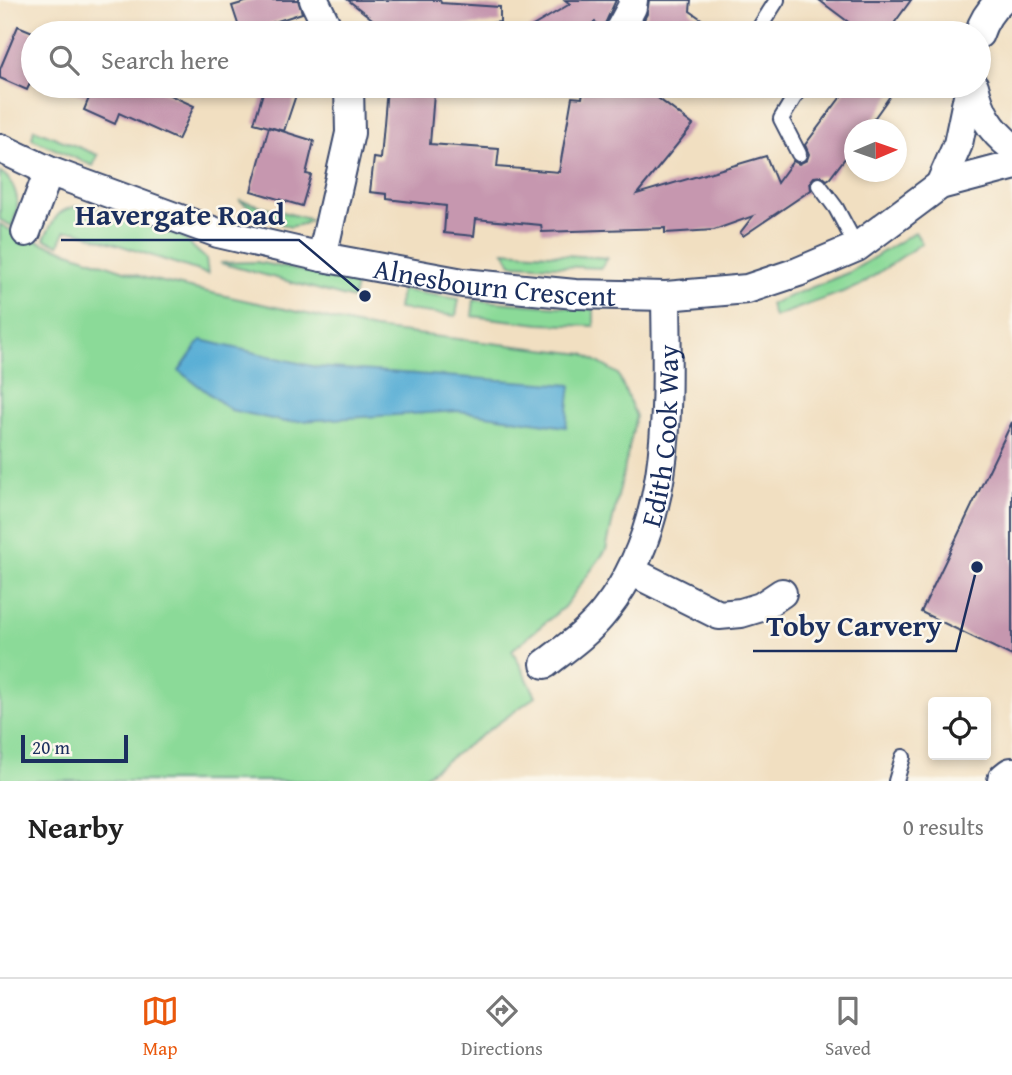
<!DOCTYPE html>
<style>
:root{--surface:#fff;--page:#f6f6f6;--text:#222;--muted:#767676;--line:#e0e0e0;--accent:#ea580c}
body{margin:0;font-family:"Gentium Book Plus",serif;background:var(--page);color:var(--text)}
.controls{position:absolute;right:21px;bottom:21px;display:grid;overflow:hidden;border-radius:7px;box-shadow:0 4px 10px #0003}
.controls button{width:63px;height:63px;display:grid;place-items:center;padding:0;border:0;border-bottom:2px solid var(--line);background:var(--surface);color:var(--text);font:35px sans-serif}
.compass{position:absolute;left:844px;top:119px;width:63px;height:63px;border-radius:50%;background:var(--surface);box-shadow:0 4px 10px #0003;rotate:88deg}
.scale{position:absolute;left:21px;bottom:18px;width:107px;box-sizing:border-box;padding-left:7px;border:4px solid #1b2f5e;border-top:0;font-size:19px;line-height:24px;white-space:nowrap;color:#1b2f5e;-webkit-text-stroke:5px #fbf7ec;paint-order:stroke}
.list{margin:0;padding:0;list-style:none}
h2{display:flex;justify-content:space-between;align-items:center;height:91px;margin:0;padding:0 28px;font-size:30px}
h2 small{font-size:23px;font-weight:400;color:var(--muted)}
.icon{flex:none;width:38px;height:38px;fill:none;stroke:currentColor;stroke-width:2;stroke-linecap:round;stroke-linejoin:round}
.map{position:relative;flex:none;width:1012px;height:781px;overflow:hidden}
.search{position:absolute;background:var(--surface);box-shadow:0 4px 10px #0003;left:21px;right:21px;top:21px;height:77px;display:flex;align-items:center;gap:18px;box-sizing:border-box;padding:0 24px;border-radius:38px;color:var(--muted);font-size:26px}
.sheet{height:196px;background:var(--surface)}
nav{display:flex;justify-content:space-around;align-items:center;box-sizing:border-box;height:98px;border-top:2px solid var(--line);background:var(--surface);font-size:19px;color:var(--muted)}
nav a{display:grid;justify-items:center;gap:4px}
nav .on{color:var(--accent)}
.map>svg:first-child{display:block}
.green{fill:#8bda98;stroke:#53847b;stroke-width:2}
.water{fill:#59aed5;stroke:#3a6e9a;stroke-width:2}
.building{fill:#c697af}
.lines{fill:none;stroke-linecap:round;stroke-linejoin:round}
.lane-casing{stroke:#3b496d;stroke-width:18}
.street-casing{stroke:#3b496d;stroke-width:32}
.primary-casing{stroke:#3b496d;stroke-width:42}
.lane{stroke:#fff;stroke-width:14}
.street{stroke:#fff;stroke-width:28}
.primary{stroke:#fff;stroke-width:38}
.labels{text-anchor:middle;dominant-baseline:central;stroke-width:5;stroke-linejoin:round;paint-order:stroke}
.street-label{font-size:28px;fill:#1b2f5e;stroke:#fbf7ec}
.leader{fill:none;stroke:#1b2f5e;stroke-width:2.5}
.callout-dot{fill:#1b2f5e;stroke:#fbf7ec;stroke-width:2.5}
.callout-label{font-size:30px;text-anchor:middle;font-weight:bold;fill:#1b2f5e;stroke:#fbf7ec;stroke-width:5;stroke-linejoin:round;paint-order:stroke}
</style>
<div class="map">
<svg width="1012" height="781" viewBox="0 0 1012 781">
<rect width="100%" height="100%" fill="#fbf7ec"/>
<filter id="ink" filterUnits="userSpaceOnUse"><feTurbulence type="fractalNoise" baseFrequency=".0143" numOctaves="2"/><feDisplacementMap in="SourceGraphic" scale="14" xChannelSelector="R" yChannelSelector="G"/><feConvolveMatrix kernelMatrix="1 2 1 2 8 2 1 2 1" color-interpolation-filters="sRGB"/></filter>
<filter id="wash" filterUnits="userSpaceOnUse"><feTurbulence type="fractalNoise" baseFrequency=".00686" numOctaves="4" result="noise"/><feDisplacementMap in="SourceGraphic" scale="28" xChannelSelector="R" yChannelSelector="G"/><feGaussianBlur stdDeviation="1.57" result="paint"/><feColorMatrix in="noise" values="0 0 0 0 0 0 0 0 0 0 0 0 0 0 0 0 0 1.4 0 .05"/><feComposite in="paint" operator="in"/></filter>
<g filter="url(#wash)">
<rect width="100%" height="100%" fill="#f1dfc1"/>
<g class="green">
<path d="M34,129l64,26 -5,11 -61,-27z"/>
<path d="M0,172c11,5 19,23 17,36 0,6 -3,12 -5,18l-12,-6z"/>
<path d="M239,200l73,20 -9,4 -13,3 -29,-11z"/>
<path d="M84,205l97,31 25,23 2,15 -132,-43h-11l-6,14 -15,-6c12,-24 13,-30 40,-34z"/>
<path d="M0,224l19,11 126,43 229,51 210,25 34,20 18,42 -30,134 -42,57 -52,43 24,46 -118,85h-418z"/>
<path d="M915,232l7,11 -63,43 -85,31 -4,-13 80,-32z"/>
<path d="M504,251l104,7 -7,10 -90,-4z"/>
<path d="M256,262l101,19 -4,18 -133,-36z"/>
<path d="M401,290l58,9 -3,17 -58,-7z"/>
<path d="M474,300l59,5 61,4v17l-54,-2 -68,-8z"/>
</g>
<path class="water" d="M201,340l115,27 255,18 -5,42 -107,-16 -174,11 -54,-12 -52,-39z"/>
<g id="blocks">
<g class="building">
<path d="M252,0h46l4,13 -61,20 -9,-27z"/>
<path d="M348,0h92l1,3 59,4v15l-97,11h-13z"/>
<path d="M565,0h51l-13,28 -8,-6 -19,11h-55l49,-29z"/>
<path d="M649,0h42l-1,11 17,12 -8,10h-62l10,-19z"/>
<path d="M819,0h92l-24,33h-24z"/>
<path d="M18,26l17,7h-2v43l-6,14 -27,-12v-9z"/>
<path d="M59,86h91l44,20 -16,34 -59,-27 -4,11 -31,-14 5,-12z"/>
<path d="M265,86h34l-15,45 -30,-8z"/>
<path d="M584,86h76l-6,9 39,30 -56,69 129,-38 11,27 16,-22 6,3 8,-4 2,-6 -4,-9 44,-59h48l-31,44h-11v15l-25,33 -3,2 -5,-4 -8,1 -4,5 1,8 -68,46 -3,-3 13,-17 -39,14 -49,3v-5l-123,4 -1,-7 -65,-6 -2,17 -30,-3 2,-27 -59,-7v-5l-17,-2 4,-34 7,1 6,-71 47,5 -4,51 69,5 -2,18 62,5 13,-75 10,1z"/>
<path d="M269,127l45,14 -8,33 5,1 -9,31 -51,-15z"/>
<path d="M1012,422v234l-91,-44z"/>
</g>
</g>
</g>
<g filter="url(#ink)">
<use href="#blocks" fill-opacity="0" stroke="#3b496d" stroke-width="2"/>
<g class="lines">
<g class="lane-casing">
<g id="lane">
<path d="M756,33l21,-33"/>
<path d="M799,154l-18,-35 20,-33"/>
<path d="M819,185l17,23 21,39"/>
<path d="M896,781l7,-24"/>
</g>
</g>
<g class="street-casing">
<g id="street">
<path d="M314,0l16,33"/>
<path d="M618,33l14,-26 1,-7"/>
<path d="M979,34c4,-13 12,-25 22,-34"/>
<path d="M974,86c6,26 16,44 38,61"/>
<path id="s1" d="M0,148l49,23 169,62 104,24 141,26 112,11 91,2 81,-7 51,-17 59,-25 83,-62 72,-19"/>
<path d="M940,185l18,-41 12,-58"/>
<path d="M26,232l23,-61"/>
<path d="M322,257l28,-124 -1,-47"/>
<path d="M631,571l88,44 22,-2 20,-6 21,-14"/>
<path id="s2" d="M545,664c21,-16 44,-32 60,-53 70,-88 62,-210 61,-315"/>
</g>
</g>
<g class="primary-casing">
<path id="primary" d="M1007,781l5,-4"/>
</g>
<use href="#lane" class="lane"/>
<use href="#street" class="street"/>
<use href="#primary" class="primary"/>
</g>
</g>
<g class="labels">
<g class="street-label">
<text stroke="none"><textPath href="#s1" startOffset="516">Alnesbourn Crescent</textPath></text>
<text stroke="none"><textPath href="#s2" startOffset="268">Edith Cook Way</textPath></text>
</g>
</g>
<path class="leader" d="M365 296L299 240H61M977 567L956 651H753"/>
<g class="callout-dot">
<circle cx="365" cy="296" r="7"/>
<circle cx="977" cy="567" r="7"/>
</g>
<g class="callout-label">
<text x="180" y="225">Havergate Road</text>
<text x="854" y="636">Toby Carvery</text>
</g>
</svg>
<div class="controls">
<button><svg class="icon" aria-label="locate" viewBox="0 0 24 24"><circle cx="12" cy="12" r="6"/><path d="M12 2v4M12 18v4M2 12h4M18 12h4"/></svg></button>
</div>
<svg class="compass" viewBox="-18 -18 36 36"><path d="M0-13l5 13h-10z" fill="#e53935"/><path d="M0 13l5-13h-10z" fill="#767676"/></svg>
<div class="scale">20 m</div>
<div class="search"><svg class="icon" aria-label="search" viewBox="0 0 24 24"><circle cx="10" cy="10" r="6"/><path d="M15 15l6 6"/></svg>Search here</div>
</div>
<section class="sheet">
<h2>Nearby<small>0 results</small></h2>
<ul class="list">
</ul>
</section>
<nav>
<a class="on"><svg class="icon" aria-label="map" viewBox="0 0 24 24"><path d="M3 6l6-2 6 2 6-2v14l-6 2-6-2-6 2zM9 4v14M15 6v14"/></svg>Map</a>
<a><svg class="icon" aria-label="directions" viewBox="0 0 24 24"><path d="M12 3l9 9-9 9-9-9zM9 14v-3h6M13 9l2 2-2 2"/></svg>Directions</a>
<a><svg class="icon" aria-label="saved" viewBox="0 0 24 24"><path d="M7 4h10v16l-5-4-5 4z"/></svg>Saved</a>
</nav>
